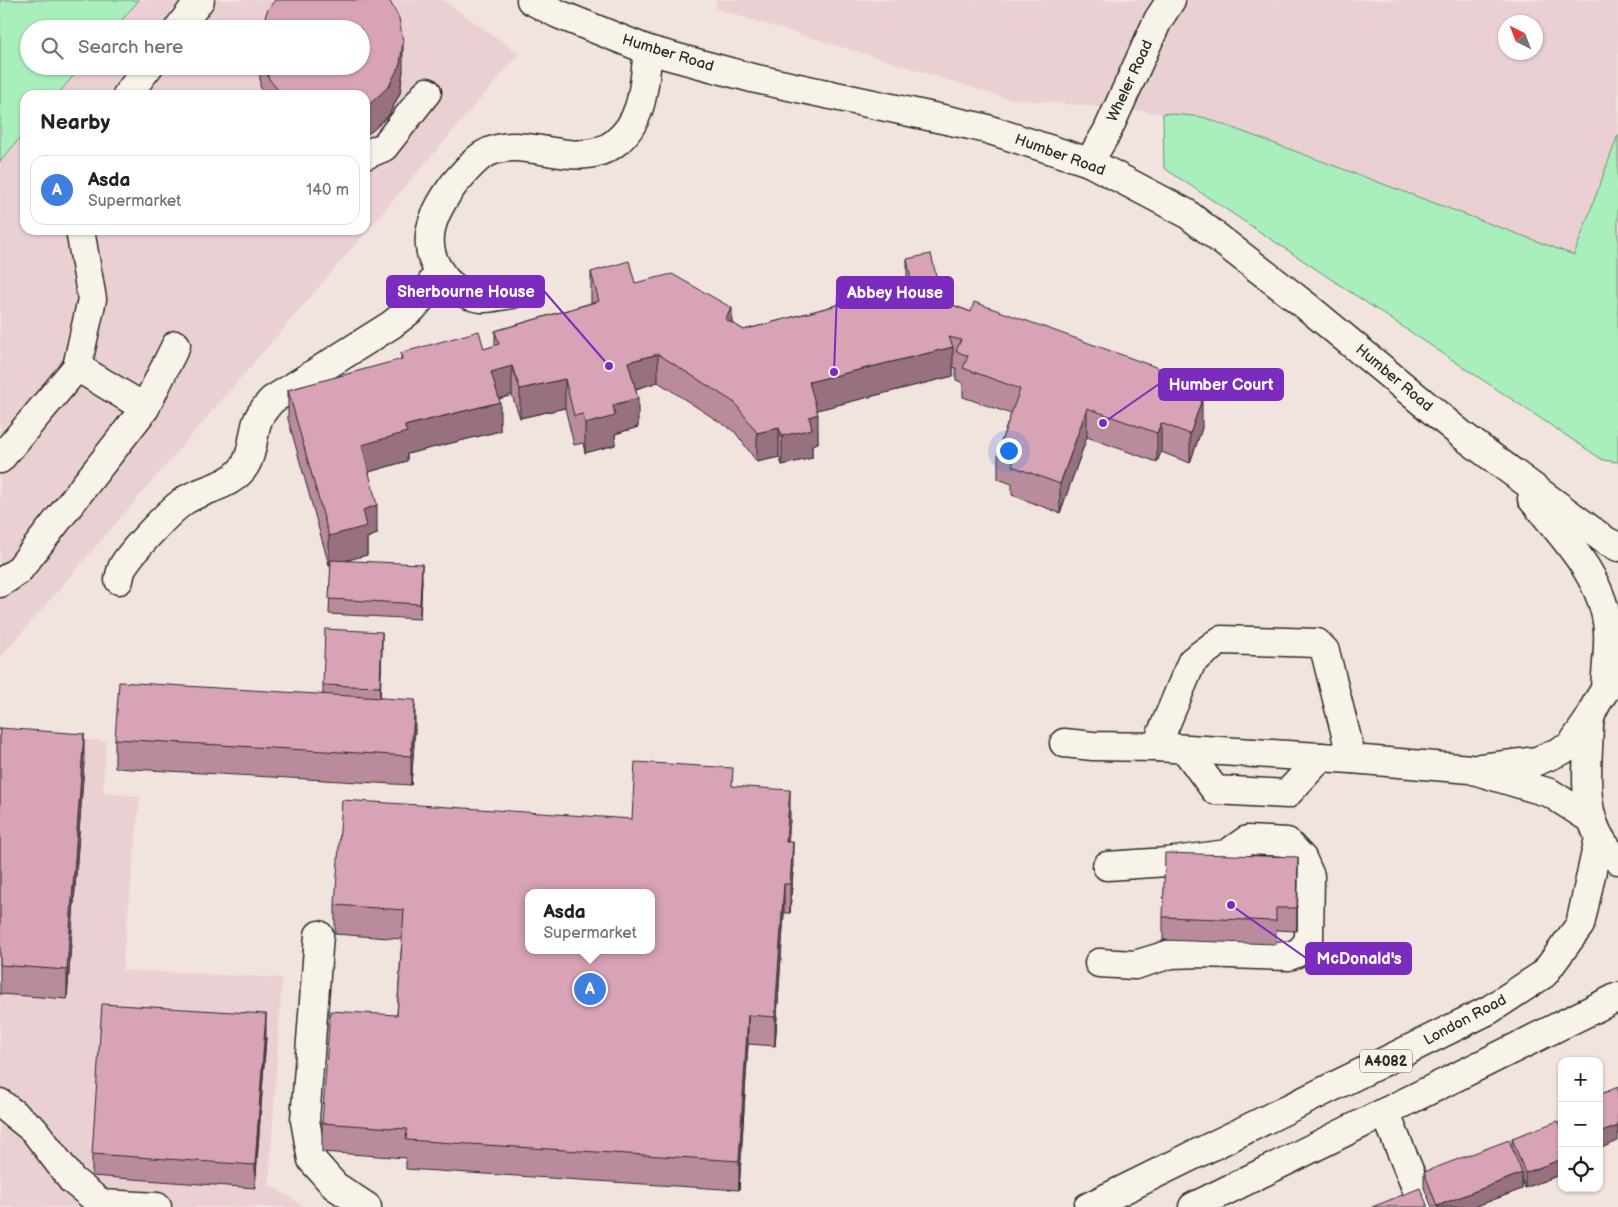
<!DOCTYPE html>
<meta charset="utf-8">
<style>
:root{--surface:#fff;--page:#f6f6f6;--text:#222;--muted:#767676;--line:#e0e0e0;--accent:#d1495b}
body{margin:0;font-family:"Balsamiq Sans",sans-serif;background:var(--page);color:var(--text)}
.controls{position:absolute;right:15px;bottom:15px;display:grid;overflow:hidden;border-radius:10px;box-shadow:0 1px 4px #0004}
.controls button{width:45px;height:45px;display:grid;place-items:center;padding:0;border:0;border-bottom:1px solid var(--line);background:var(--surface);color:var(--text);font:25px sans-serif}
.compass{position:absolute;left:1498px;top:15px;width:45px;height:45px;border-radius:50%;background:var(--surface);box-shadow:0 1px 4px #0004;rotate:318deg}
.you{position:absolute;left:1008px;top:450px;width:18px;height:18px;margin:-12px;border:4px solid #fff;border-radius:50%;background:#1a73e8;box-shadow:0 0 0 8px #1a73e833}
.badge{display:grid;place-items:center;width:32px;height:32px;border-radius:50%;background:var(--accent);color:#fff;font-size:16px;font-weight:700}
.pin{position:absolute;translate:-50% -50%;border:2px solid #fff;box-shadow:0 1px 5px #0006}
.popup{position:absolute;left:525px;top:889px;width:130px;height:65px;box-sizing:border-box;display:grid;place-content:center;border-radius:10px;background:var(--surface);filter:drop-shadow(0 1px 4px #0005);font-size:16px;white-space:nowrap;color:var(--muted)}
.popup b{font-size:19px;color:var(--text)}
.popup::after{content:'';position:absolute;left:50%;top:100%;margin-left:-10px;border:10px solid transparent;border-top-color:var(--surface)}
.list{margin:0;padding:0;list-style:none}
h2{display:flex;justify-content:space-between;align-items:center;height:65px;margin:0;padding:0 20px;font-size:21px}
h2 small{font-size:16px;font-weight:400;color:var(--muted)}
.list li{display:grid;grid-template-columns:32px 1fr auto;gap:15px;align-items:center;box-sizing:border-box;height:70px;margin:0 10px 10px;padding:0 10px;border:1px solid var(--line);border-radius:15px}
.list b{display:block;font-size:19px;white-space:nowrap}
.list p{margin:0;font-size:16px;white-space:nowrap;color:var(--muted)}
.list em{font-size:16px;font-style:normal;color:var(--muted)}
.icon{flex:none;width:28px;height:28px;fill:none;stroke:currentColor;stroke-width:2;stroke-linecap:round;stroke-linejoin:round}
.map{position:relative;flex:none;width:1618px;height:1207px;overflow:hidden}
.search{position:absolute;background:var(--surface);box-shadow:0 1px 4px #0004;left:20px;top:20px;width:350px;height:55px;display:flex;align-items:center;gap:12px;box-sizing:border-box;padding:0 18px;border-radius:28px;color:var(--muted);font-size:19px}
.panel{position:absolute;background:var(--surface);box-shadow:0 1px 4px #0004;left:20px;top:90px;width:350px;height:145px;border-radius:15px}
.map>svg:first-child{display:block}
.built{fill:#ead0d2;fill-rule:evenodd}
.green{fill:#a9efbb;stroke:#6a8d73}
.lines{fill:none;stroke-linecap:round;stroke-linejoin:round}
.minor-casing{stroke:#2b2b2b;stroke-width:31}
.major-casing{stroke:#2b2b2b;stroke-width:31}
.minor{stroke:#f7f3e8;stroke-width:28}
.major{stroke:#f7f3e8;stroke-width:28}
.wall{fill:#ba8b9d;stroke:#2b2b2b}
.shaded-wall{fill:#977180;stroke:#2b2b2b}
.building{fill:#d8a2b7;stroke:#2b2b2b;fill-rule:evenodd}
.labels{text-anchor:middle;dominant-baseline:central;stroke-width:5;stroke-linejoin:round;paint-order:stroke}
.shield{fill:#f7f3e8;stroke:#686764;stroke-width:1}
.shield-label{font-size:14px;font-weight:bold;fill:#2b2b2b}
.street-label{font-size:15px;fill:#2b2b2b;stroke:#f7f3e8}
.leader{fill:none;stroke:#7b2cbf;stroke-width:2}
.callout-dot{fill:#7b2cbf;stroke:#f7f3e8;stroke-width:2}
.callout{fill:#7b2cbf;stroke:#7b2cbf;stroke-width:2}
.callout-label{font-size:16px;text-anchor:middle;font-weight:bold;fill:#fff}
</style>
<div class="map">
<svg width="1618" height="1207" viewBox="0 0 1618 1207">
<rect width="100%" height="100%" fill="#f1e3de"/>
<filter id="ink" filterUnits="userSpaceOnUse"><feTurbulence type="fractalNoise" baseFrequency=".02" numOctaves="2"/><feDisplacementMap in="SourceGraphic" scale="10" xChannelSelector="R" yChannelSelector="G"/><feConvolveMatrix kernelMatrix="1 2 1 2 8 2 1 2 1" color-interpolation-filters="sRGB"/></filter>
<g filter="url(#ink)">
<g class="built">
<path d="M139,0h304l76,54 -519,604v-496l13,-17 12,-13v98h340v-135h-308l25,-29h279v-37h-247z"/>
<path d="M716,0h902v135l-44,120 -371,-138 -198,-19 -133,-42 -156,-47zM1506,22h30v30h-30z"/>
<path d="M0,734l106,7 -3,51 37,5 -18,173 160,8 -13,206 36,23h-305z"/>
</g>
<g class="green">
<path d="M0,0h139l-25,29h-85v37h53l-25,29h-32v37l-25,30z"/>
<path d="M1163,113l40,4 371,138 44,-120v327l-15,-2 -439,-292z"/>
</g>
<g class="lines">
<g class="minor-casing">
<g id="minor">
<path d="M178,29l22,-29"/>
<path d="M127,95l22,-29"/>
<path d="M365,155l19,-8 43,-55"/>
<path d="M1089,162l18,-30 51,-112 13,-20"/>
<path d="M80,230l12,69 -15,68 68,41 31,-63"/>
<path d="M512,294c-9,1 -20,4 -30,4 -13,-1 -28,-9 -36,-18 -29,-33 -15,-65 8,-96 9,-10 18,-22 29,-29 39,-25 92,19 132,-12 29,-22 29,-59 33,-93"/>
<path d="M0,459l77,-92"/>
<path d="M119,580c1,-5 2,-10 4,-14 9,-15 51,-61 66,-68 17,-9 37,-12 51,-26 13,-13 12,-34 17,-50 3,-9 9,-15 15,-22l119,-75 22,-17 12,-14 14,-23"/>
<path d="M0,583l18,-12 127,-163"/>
<path d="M1064,743l29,3 63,1 196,12 118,10 80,24 42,27"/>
<path d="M1156,747l36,-86 29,-21 96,3 8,8 27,108"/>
<path d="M1185,749l30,41 72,4 34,-37"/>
<path d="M1481,768l56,-7 33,-14 20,-29"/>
<path d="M319,935l-14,185 7,40 23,26 32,21"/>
<path d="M1099,963l36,2 36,-11 31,-1 87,3c10,-3 15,-7 20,-17l1,-63 -8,-18 -15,-16 -40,-2 -20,14 -60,8 -60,4"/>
<path d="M0,1103l34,27 38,50 30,24 55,3"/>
<path d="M1385,1112l39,95"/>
</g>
</g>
<g class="major-casing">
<g id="major">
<path d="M531,0l27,14 90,36 104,28 232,50 105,34 97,51 119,92 157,130 144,106 12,6"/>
<path d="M1532,499c31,38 73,80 76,132 1,19 -2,39 -3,58"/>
<path d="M1617,675c-10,12 -22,27 -27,43 -2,8 -1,21 -2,30 -2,42 -4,82 30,112"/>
<path d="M1088,1207l401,-197 55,-36 36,-49 19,-87"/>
<path d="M1193,1207l425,-210"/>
</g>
</g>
<use href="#minor" class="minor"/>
<use href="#major" class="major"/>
</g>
<g class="wall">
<path d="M260,66h101l42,4 -3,23 -11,22 -17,16 -7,-36h-101l-4,-9z"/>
<path d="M907,259l35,42 236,89 24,38 -12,35 -29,-11 -4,10 -70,-25 -27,76 -48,-18v-11l-14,-5v-29l13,-36 -48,-17v-14l-7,-3v-12l-3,-1v9l-136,34 1,33 -6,2v13l-30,7 -3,-8 -22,5 -22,-30 -77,-50 -22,7 2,38 -23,7v11l-30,8 -2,-10 -9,2 -9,-37 -45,10 -8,-23 -13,4 1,32 -93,23v7l-38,11 8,62 -10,4v17l-21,5 76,20 -2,39 -91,-5 2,-50 -2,1 -41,-146v-29l113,-30v-7l83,-4 11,-3v-15l96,-28v-31l44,11 97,40 12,7 163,-44z"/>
<path d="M382,647l-2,51 35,31 -4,56 -296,-17v-29l208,-45v-9z"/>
<path d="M0,728l84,35 -17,236 -67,-5z"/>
<path d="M733,786l57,33 -2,23 5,29 -3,42h-6l-9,133 -27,-2 -9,146 -333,-21v-11l-84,-6v-29l75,-108 5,-76 -67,-5v-29l297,-86z"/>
<path d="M1298,880l-1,51 -21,-1v14l-113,-4v-23z"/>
<path d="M266,1037l-11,151 -163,-12v-22z"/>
<path d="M1561,1110h1v19l-1,-3z"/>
<path d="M1562,1130v44l-37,14 -3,-8v9l-48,18h-42l-8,-19v-16l88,-25v-9z"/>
</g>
<g class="shaded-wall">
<path d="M403,41v29l-3,23 -11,22 -17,16 -7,4v-29z"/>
<path d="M732,308v29l-7,-18z"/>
<path d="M953,347v29l-144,36v-30z"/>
<path d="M658,354v28l-30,9v-29z"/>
<path d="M512,366v29l-21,6v-29z"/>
<path d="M1178,375v29l-5,-15z"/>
<path d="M565,379v29l-45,10v-29z"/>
<path d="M638,398v29l-23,7v11l-30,8v-29l28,-19z"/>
<path d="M1202,399v29l-12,35v-29z"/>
<path d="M500,402v29l-93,23v7l-45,13v-29l42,-19z"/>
<path d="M1087,408v29l-27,76v-29z"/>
<path d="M818,414v29l-6,2v13l-30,7v-29l27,-19z"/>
<path d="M1161,423v29l-4,10v-29z"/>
<path d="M779,428v29l-22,5v-29z"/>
<path d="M377,505v29l-10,4v17l-38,10v-29l34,-26z"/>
<path d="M422,564v16l-2,39v-15z"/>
<path d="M382,632v15l-2,56v-16z"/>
<path d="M415,700v29l-4,56v-29z"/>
<path d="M84,734v29l-17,236v-29z"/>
<path d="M790,790v29l-4,52v-29z"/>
<path d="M793,842v29l-3,42v-29z"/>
<path d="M1298,857v23l-1,51v-23z"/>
<path d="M784,884v29l-9,133v-29z"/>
<path d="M266,1014v23l-11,151v-23z"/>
<path d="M748,1015v29l-9,146v-29z"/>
<path d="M1618,1126v15l-19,8v-16z"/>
<path d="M1562,1159v15l-37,14v-15z"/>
<path d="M1522,1173v16l-48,18h-37v-1z"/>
</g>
<g class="building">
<path d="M275,0h114l10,18 4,23 -3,23 -11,22 -17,16 -7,4v-11h-83l-13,-16 -5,-13h97v-37h-99l5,-18z"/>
<path d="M931,254l11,47 29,11 3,-10 204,73 -5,14 29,10 -12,35 -29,-11 -4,10 -70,-25 -27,76 -48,-18 4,-10 -18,-6 22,-61 -57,-21 5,-12 -12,-5 5,-11 -12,-3 4,10 -144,35 9,32 -9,3 3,12 -30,7 -3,-8 -22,5 -22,-30 -77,-49 -30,8 10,36 -25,7 2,11 -30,8 -2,-10 -9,2 -9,-37 -45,10 -8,-23 -21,6 9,30 -96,24 3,6 -45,13 15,60 -14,5 4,16 -38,10 -41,-146 114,-31 -1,-6 78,-22 5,18 15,-5 -4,-13 104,-30 -8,-29 38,-11 6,22 37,-9 60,34 -7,11 19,11 168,-45 -5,-26z"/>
<path d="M331,560l91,4 -2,40 -91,-5z"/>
<path d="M325,629l57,3 -2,55 -57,-2z"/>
<path d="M119,682l296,18 -4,56 -296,-17z"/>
<path d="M0,728l84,6 -17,236 -67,-5z"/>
<path d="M635,762l98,6 -1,18 58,4 -4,52h7l-3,42h-6l-9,133 -27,-2 -9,146 -333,-21 1,-11 -85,-6 8,-112 67,4 7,-105 -69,-5 7,-105 290,19zM529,893h122v57h-122z"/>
<path d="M1165,853l133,4 -1,51h-21v13l-113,-4z"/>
<path d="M102,1004l164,10 -11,151 -163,-11z"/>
<path d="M1618,1087v39l-19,7v-38z"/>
<path d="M1558,1121l4,9v29l-37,14 -13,-35z"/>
<path d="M1509,1140l13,33 -85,33 -13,-34z"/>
<path d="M1420,1188l8,19h-56z"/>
</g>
</g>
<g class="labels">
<rect class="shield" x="1360" y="1049.5" width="52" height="23" rx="4"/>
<g class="shield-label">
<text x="1386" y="1061">A4082</text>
</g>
<g class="street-label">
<text transform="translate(668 53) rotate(17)">Humber Road</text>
<text transform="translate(1130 81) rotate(-65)">Wheler Road</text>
<text transform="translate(1060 155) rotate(20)">Humber Road</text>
<text transform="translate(1394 378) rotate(40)">Humber Road</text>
<text transform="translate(1465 1020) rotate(-28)">London Road</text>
</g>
</g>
<path class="leader" d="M609 366L544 291M834 372L837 292M1103 423L1159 384M1231 905L1306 958"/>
<g class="callout-dot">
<circle cx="609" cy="366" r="5"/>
<circle cx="834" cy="372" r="5"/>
<circle cx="1103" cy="423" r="5"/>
<circle cx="1231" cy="905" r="5"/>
</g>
<g class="callout">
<rect x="387" y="276" width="157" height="31" rx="5"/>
<rect x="837" y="277" width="116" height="31" rx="5"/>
<rect x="1159" y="369" width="124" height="31" rx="5"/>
<rect x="1306" y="943" width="105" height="31" rx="5"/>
</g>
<g class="callout-label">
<text x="466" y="297">Sherbourne House</text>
<text x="895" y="298">Abbey House</text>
<text x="1221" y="390">Humber Court</text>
<text x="1359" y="964">McDonald's</text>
</g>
</svg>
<div class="controls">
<button>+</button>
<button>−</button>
<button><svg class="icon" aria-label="locate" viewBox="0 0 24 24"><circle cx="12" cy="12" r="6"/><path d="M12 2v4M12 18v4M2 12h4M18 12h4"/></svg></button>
</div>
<svg class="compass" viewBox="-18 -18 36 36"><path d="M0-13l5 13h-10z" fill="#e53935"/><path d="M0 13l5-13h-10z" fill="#767676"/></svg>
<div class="you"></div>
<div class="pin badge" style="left:590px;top:989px;background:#3f7fe0">A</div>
<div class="popup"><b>Asda</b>Supermarket</div>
<div class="search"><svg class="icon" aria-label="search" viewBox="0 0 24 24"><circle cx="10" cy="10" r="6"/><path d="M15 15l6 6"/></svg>Search here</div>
<section class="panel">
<h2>Nearby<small></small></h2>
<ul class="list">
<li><span class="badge" style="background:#3f7fe0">A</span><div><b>Asda</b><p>Supermarket</p></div><em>140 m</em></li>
</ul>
</section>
</div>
